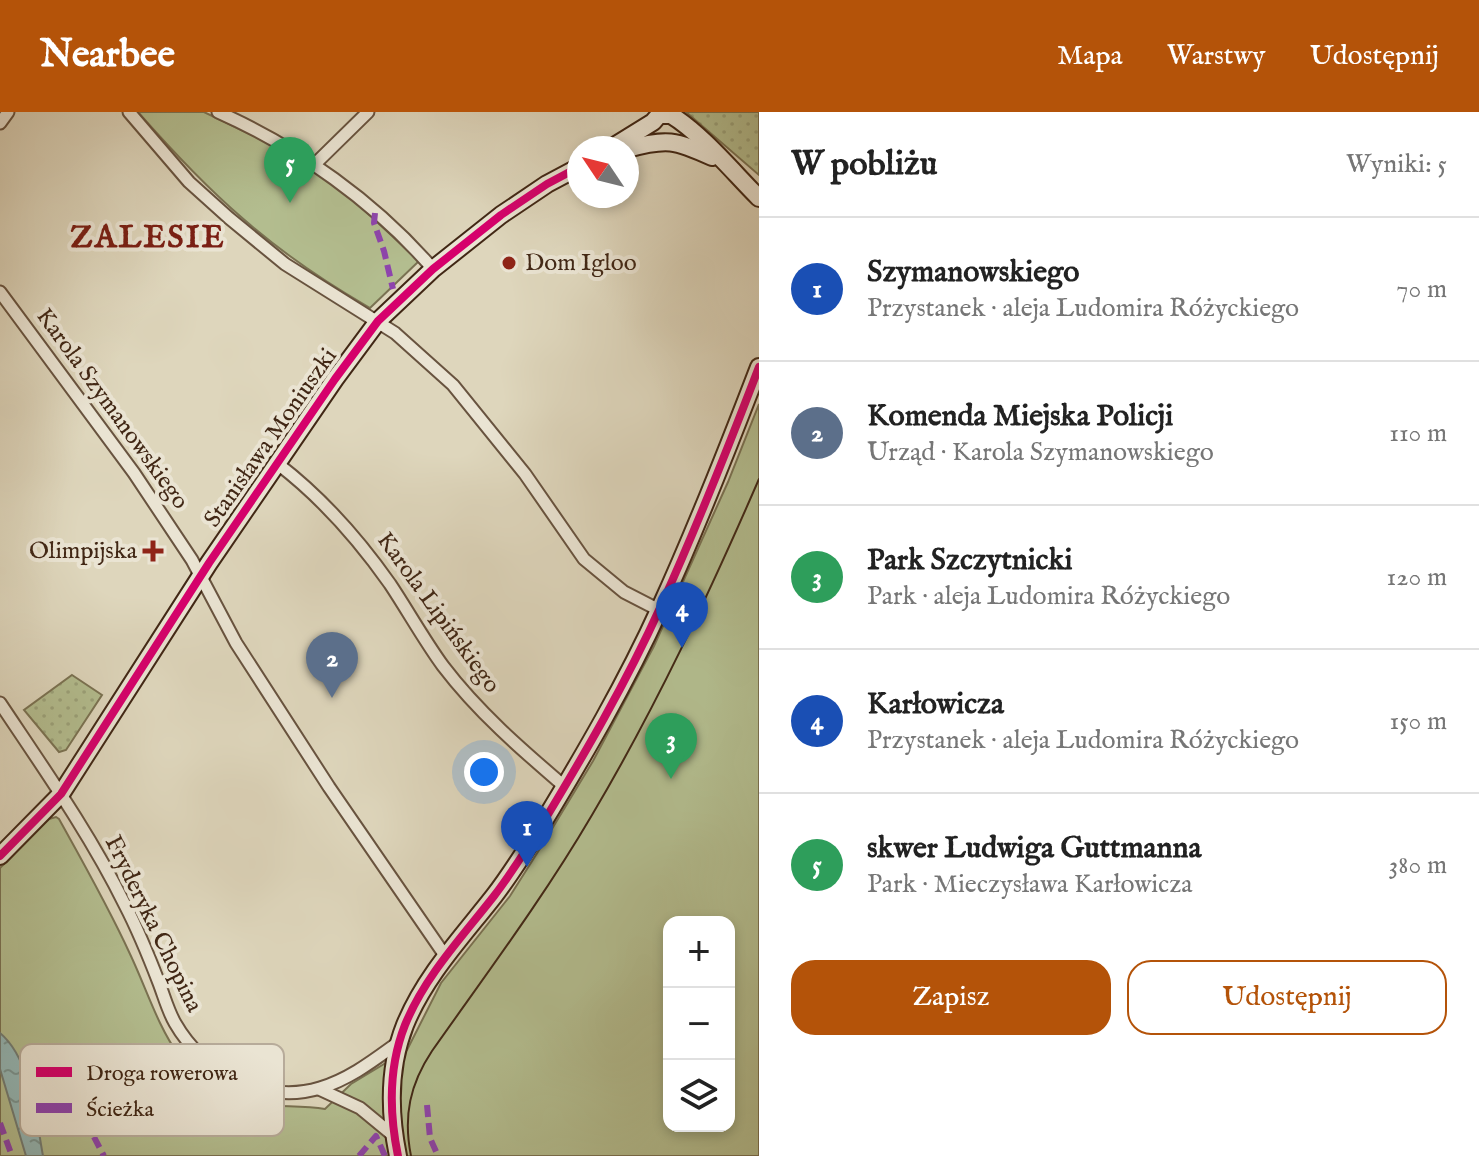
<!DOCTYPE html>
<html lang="pl">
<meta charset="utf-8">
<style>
:root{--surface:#fff;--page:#f2f2f2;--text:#222;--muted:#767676;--line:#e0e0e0;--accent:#b45309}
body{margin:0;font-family:"IM FELL English",serif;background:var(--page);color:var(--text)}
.controls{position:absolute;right:24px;bottom:24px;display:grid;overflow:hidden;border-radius:16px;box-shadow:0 4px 12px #0003}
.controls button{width:72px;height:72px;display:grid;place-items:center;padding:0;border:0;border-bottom:2px solid var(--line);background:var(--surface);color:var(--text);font:40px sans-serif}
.compass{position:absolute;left:567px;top:24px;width:72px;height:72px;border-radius:50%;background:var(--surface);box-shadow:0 4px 12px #0003;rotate:305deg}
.you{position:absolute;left:484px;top:660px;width:28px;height:28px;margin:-20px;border:6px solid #fff;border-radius:50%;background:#1a73e8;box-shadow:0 0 0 12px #1a73e833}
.badge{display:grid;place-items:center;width:52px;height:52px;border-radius:50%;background:var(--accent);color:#fff;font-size:26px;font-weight:700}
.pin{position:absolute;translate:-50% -66px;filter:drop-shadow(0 2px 4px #0008)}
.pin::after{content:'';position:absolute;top:42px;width:28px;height:24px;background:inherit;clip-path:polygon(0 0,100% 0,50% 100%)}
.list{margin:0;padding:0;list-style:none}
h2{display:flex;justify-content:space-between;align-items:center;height:104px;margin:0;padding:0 32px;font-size:34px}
h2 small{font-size:26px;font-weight:400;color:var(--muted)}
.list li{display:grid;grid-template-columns:52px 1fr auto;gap:24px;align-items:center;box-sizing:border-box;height:144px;padding:0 32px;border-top:2px solid var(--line)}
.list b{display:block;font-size:30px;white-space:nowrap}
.list p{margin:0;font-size:26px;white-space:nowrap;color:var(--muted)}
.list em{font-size:26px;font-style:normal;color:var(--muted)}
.actions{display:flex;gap:16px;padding:24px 32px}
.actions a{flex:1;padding:18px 0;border:2px solid var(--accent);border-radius:24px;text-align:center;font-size:28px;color:var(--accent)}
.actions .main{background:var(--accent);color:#fff}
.icon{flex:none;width:44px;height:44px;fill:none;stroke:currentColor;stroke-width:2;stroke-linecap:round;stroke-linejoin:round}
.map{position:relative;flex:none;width:759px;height:1044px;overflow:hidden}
header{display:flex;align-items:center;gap:48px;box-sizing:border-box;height:112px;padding:0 40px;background:var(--accent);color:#fff}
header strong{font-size:38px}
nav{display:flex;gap:44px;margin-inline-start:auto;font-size:28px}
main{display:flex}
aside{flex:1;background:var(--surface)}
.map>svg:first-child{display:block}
.grass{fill:url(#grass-dots);stroke:#7a7252;stroke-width:2}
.park{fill:#b3bd8f;stroke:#7a7252;stroke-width:2;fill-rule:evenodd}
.water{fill:url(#water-ripples);stroke:#737e76;stroke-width:2}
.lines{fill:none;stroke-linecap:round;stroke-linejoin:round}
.street-casing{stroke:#68533f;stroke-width:15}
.secondary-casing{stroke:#412715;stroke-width:20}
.street{stroke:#eae4d3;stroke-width:11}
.secondary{stroke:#eae4d3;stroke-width:16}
.tram{stroke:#412715;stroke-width:2}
.quiet{stroke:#8e44ad;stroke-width:6;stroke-dasharray:12 6;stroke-linecap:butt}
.cycleway-casing{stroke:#eae4d3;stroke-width:13}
.cycleway{stroke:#d6006c;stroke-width:8}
.poi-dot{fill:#8f2418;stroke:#eae4d3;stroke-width:3}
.labels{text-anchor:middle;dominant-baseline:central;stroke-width:8;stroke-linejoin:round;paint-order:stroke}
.poi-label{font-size:24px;fill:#412715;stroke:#eae4d3;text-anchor:start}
.street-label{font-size:24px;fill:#412715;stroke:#eae4d3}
.district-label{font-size:32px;font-weight:bold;letter-spacing:2px;fill:#7a1f14;stroke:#eae4d3}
.key{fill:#eae4d3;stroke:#b7ab9a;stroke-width:2}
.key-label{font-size:22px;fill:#412715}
</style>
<header>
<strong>Nearbee</strong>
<nav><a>Mapa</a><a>Warstwy</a><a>Udostępnij</a></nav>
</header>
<main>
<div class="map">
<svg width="759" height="1044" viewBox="0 0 759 1044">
<defs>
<pattern id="grass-dots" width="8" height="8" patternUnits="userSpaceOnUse" patternTransform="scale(2)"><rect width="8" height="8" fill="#b3bd8f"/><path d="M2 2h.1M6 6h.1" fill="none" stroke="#9ba27a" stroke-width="1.8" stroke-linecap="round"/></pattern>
<pattern id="water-ripples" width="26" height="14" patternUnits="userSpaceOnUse" patternTransform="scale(2)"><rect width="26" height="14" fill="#94b8b7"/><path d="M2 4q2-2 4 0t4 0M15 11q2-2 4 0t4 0" fill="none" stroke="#7a9694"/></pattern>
</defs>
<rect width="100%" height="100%" fill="#ded6bc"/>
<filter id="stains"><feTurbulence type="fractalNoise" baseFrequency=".0025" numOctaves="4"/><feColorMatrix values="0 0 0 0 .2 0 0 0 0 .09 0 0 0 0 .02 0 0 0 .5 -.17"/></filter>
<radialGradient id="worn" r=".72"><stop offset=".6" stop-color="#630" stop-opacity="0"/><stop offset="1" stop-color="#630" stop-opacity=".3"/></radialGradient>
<g class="grass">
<path d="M686,0h73v63z"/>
<path d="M72,563l30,20 -36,55 -7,2 -35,-42z"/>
</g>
<g class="park">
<path d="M138,0h66l60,29 37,20 46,33 72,67 -49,47 -5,-3c-95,-55 -155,-111 -227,-193z"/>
<path d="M759,292v752h-759v-288l49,-49 7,-2 3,2c25,45 50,89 71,135 28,59 40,123 110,146 27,9 56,4 85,9l26,-25 56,-34 34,-67 69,-87 31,-49 52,-86 61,-115 74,-164zM669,810h60v204h-60z"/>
</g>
<path class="water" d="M0,921c31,26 36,85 43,123h-17l-26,-87z"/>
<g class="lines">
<g class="street-casing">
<g id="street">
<path d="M129,0l60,70 40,36 56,46 110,69 58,52 72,89 59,85 40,33 35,18"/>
<path d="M218,0c81,36 157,90 215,157"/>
<path d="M0,11l8,-11"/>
<path d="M315,52l53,-52"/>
<path d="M0,180l134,181 58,87 44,83 93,144 117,170"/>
<path d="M278,352c43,33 81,76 112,120 18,27 34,56 53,82 35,46 78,83 121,120"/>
<path d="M0,591c44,66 90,131 125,202 13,25 24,52 34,78 5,13 9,28 16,40 28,49 89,82 145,65 30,-9 54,-28 79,-46"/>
<path d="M319,977l41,19 34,28"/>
</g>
</g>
<g class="secondary-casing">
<g id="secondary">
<path d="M611,36l42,-26 6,-7h12c31,19 62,57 88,83"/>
<path d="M627,37c40,-11 48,-9 85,8"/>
<path d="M0,744l61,-62 148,-231 126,-184 43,-58 55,-52 68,-54 46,-31 32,-17"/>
<path d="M398,1044c-9,-44 -10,-88 7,-131 20,-49 57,-88 89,-129 17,-22 32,-46 47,-70 43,-71 85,-143 119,-218 36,-79 68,-160 99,-241"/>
</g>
</g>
<use href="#street" class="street"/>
<use href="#secondary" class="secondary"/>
<path class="tram" d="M411,1044c-8,-40 -1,-72 21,-105 55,-78 112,-154 160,-236 64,-108 117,-221 167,-336"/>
<g class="quiet">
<path d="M375,101l-1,10 10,28 9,38"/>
<path d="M162,961l33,-23"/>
<path d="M52,967c26,24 36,47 52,77"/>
<path d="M427,993l3,33 8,18"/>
<path d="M0,1011l12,33"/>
<path d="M359,1044l17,-20 9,20"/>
</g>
<g class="cycleway-casing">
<g id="cycleway">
<path d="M0,744l61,-62 148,-231 126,-184 43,-58 55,-52 68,-54 46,-31 32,-17"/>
<path d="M398,1044c-9,-44 -10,-88 7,-131 20,-49 57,-88 89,-129 17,-22 32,-46 47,-70 43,-71 85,-143 119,-218 36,-79 68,-160 99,-241"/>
</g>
</g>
<use href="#cycleway" class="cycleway"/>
</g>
<g class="poi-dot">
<circle cx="509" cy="151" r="8"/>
<path d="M149 427h8v8h8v8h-8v8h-8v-8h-8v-8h8z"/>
</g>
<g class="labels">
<g class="poi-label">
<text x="525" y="151">Dom Igloo</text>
<text x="137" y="439" text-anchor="end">Olimpijska</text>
</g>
<g class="street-label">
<text transform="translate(112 297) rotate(54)">Karola Szymanowskiego</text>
<text transform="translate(271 326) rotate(-55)">Stanisława Moniuszki</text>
<text transform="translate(438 501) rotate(54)">Karola Lipińskiego</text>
<text transform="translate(153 812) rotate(64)">Fryderyka Chopina</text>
</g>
<g class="district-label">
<text x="148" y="126">ZALESIE</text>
</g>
</g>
<rect x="20" y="932" width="264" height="92" rx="12" class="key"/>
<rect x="36" y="955" width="36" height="10" fill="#d6006c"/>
<rect x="36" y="991" width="36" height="10" fill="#8e44ad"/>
<g class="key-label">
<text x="86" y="968">Droga rowerowa</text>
<text x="86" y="1004">Ścieżka</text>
</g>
<rect width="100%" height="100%" filter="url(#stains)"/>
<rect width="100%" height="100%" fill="url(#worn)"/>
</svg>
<div class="controls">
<button>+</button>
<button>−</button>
<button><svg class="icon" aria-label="layers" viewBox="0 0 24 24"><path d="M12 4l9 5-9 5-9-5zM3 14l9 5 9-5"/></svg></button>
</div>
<svg class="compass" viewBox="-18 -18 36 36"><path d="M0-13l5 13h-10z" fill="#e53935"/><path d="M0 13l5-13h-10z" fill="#767676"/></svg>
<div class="you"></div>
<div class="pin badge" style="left:527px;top:755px;background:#1a4fb4">1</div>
<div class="pin badge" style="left:332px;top:586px;background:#5c6f8a">2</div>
<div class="pin badge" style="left:671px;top:667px;background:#2e9e5b">3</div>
<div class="pin badge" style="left:682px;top:536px;background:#1a4fb4">4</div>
<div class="pin badge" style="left:290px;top:91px;background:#2e9e5b">5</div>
</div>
<aside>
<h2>W pobliżu<small>Wyniki: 5</small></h2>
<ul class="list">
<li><span class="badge" style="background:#1a4fb4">1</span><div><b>Szymanowskiego</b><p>Przystanek · aleja Ludomira Różyckiego</p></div><em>70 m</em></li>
<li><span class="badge" style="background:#5c6f8a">2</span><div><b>Komenda Miejska Policji</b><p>Urząd · Karola Szymanowskiego</p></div><em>110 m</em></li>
<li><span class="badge" style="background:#2e9e5b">3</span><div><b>Park Szczytnicki</b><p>Park · aleja Ludomira Różyckiego</p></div><em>120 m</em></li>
<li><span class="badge" style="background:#1a4fb4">4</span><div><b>Karłowicza</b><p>Przystanek · aleja Ludomira Różyckiego</p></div><em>150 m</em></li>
<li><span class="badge" style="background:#2e9e5b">5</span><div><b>skwer Ludwiga Guttmanna</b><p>Park · Mieczysława Karłowicza</p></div><em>380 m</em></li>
</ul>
<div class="actions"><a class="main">Zapisz</a><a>Udostępnij</a></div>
</aside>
</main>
